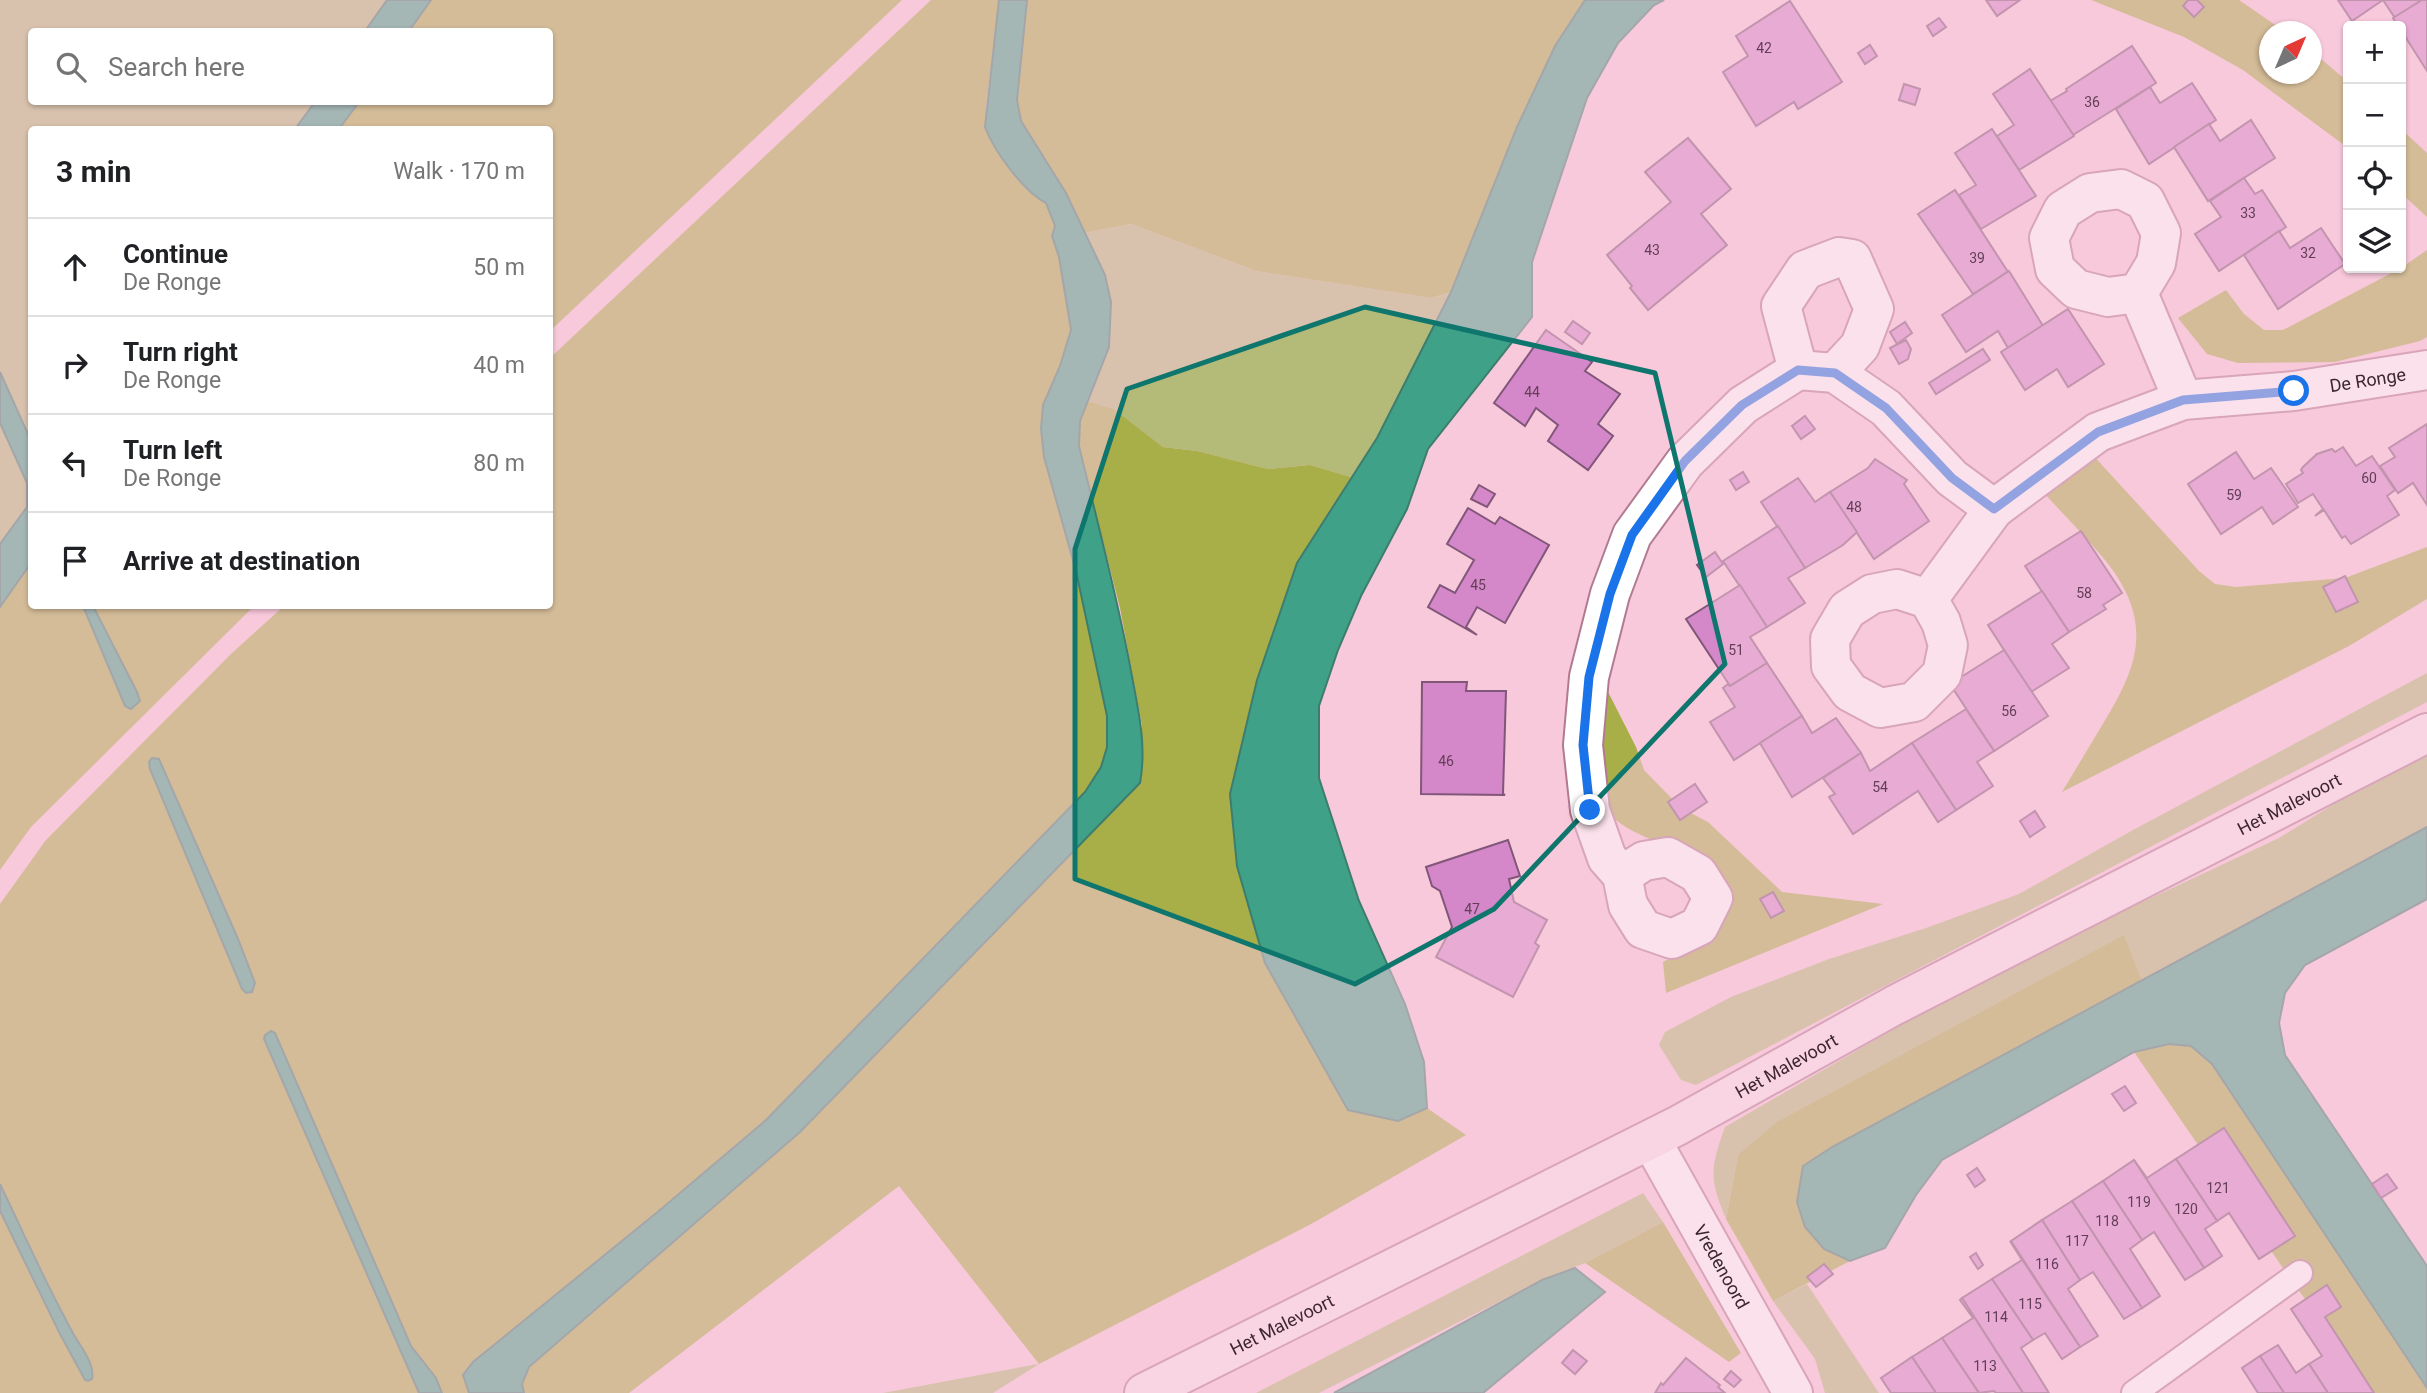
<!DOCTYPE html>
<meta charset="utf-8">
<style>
:root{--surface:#fff;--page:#f6f6f6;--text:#202124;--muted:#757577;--line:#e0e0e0}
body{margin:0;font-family:Roboto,sans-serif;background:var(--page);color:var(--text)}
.controls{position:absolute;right:21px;top:21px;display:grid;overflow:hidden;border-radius:7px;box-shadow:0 2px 5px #0004}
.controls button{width:63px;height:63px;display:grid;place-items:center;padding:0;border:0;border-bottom:2px solid var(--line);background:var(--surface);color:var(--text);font:35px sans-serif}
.compass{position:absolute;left:2259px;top:21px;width:63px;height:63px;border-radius:50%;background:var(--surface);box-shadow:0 2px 5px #0004;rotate:44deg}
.stop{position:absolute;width:21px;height:21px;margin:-16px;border:5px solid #1a73e8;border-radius:50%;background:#fff}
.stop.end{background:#1a73e8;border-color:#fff;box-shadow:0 2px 7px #0008}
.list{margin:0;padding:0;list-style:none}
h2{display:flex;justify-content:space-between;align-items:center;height:91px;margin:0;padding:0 28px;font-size:30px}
h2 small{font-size:23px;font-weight:400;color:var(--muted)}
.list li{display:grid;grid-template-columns:46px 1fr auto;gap:21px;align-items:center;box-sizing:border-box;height:98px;padding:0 28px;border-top:2px solid var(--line)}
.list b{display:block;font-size:26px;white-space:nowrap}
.list p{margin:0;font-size:23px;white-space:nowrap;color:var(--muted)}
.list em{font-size:23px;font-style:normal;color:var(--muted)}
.icon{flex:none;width:38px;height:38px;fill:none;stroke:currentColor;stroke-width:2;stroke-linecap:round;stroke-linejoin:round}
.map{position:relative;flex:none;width:2427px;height:1393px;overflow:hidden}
.search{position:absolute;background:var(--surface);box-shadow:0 2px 5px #0004;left:28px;top:28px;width:525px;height:77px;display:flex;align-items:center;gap:18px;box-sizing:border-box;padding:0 24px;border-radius:7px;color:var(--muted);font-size:26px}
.panel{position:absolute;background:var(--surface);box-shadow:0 2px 5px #0004;left:28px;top:126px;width:525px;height:483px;border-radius:7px}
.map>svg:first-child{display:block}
.green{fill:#b4ba77}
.forest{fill:#a8ae48;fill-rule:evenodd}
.water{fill:#3fa288;stroke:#3e7d6e;stroke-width:2}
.building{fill:#d588c9;stroke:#805679;stroke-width:2}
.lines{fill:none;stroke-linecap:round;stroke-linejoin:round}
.lane-casing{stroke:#b17a91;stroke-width:28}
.street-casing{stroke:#b17a91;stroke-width:42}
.secondary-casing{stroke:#b17a91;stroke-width:42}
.lane{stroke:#fff;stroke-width:24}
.street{stroke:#fff;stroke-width:38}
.secondary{stroke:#fae2ed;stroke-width:38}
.route{stroke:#1a73e8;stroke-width:9}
.marked{fill:none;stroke:#0f766e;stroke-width:5;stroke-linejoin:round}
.labels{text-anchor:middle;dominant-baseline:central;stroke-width:5;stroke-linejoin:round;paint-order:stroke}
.number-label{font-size:14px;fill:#633e56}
.street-label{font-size:18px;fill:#3d2630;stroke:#fdf7f9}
</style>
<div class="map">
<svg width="2427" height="1393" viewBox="0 0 2427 1393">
<rect width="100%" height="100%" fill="#f8c8db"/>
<g class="green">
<path d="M0,0h387l-22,31 -333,1v70h283l-20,27 -263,1 -1,313 -31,-71z"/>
<path d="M1131,224l125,47 175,27 20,-6 -74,146 -26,39 -41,-12 -42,4 -71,-18 -34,-4 -49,-38 -26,-8c29,-66 31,-104 -4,-168z"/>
<path d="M0,423l27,60v24l-27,37z"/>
<path d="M2427,673v29l-731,383 -15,-5 -22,-35 6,-13 66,-35 98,-38 97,-31 93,-34 114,-64z"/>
<path d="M2427,752v75l-285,153 -18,-44 -386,219 -12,64c-17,-41 -16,-50 -1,-92l188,-109 174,-90 192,-90 111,-69z"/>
<path d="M1643,1193l20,29 -78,41 -43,17 -223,113h-63z"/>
<path d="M1807,1284l72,109h-54l-10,-34 -42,-58z"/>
<path d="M1039,1364l-46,29h-110l155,-29z"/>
</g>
<g class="forest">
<path d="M431,0h471l-352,331v-201h-211l20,-28h191v-70l-141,-1z"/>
<path d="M931,0h68l-13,107 52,91 8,4 9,24 -3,10 7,21 12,73 -11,36 -17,39 1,52 32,114 31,145v31l-6,20 -16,25 -319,328 -106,90 -194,177 3,6h-27l-6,-15 -25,-32 -136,-313 -4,-2 -6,4 -1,4 155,354h-419v-182l60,123 25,46 6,-15 -22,-39 -69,-142v-280l46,-64 186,-187 52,-47h266v-248zM159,759l79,180 17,44 -13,6 -92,-220 -1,-7z"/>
<path d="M1027,0h558l-30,46 -38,81 -66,165 -20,6 -175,-27 -125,-47 -47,9 -63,-112 -4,-21z"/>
<path d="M2091,0h148l45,31 -14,1v42h42v-23l36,31v66l-105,-78 -59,-33z"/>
<path d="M2401,129l26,24v64l-26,-24z"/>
<path d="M2427,250v87l-7,4 -85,21 -97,1 -31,-9 -29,-36 48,-28 18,24 20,16h19l118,-62z"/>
<path d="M1088,401l26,8 49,38 34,4 71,18 42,-4 41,12 -54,86 -40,117 141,441 29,-13 39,27 -153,88 -274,141 -140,-178 -270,207h-105l-2,-9 7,-16 271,-236 175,-182 153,-155 14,-69 -22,-118 -41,-162 1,-25z"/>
<path d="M2091,453l108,118 16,13 21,3 109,-9 82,-31v52l-78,47 -287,146c12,-20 24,-40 36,-60 39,-63 59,-107 7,-172 -20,-24 -41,-45 -62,-68z"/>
<path d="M31,563l1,43h51l42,100 6,3 6,-17 -44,-86h161l-223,221 -31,43v-263z"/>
<path d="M1603,682l33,65 8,23 37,38 27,14 74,70 101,12 -217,89 -3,-31 41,-23 -7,-82c-23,-9 -68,-23 -84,-40 -20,-20 -11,-106 -10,-135z"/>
<path d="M2124,935l18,45 -310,167 -29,19 21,83 26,12 -77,40 -47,-82 12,-64 39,-33z"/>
<path d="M2169,1044l22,2 21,18 215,324v5h-53l-80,-109 -160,-232z"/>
<path d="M1663,1222l78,131 -12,9 -144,-99z"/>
</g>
<g class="water">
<path d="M387,0h44l-22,31h-44z"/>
<path d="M999,0h28l-10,100 4,21 45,72 39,82 6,27 -2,45 -29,74 -1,25c18,75 38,149 52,225 7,38 16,74 9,112l-340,349 -271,235 -7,17 2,9h-55l-6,-18 10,-13 187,-152 106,-90 319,-328 16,-25 6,-20v-31l-31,-145 -32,-114 -3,-28 2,-24 17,-39 11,-36 -12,-73 -7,-21 3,-10 -9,-23c-23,-12 -52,-52 -61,-76z"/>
<path d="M1585,0h79l-10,5 -36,38 -31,55 -55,164v55l-104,132 -21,60 -46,87 -23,54 -19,56v72l40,123 46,103 19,58 3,46 -29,13 -50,-11 -83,-147 -28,-97 -7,-72 27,-114 40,-117 80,-125 74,-146 66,-165 38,-81z"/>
<path d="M315,102h44l-20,27h-44z"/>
<path d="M0,372l32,71 -1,120 -31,44v-63l27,-37v-24l-27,-60z"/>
<path d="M83,606h10l44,86 3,9 -9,8 -6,-3z"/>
<path d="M152,758l7,1 79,180 17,44 -3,9 -6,1 -4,-4 -92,-220 -1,-7z"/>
<path d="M2427,827v72l-122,66 -20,28 -6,30 6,32 142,211v122l-215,-324 -21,-18 -22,-2 -35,8 -192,108 -26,35 -31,53 -35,13 -26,-12 -19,-22 -8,-25 6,-36 29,-19z"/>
<path d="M271,1031l4,2 136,313 25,32 6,15h-23l-155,-354 1,-4z"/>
<path d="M0,1184c24,50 47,102 74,151 7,12 21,29 18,44l-4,2 -3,-1 -25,-46 -60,-123z"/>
<path d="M1575,1268l30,24 -122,101h-149l208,-113z"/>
</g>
<g class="building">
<path d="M1986,0h34l-23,16z"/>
<path d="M2188,0h9l7,7 -10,10 -11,-11z"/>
<path d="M2338,0h84l-27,18 -12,-18 -31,21z"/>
<path d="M2422,0h5v71l-26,-41v-4h-3l-5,-8z"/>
<path d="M1790,1l52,81 -44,27 -4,-7 -38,24 -33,-54 25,-16 -12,-20z"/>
<path d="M1939,18l7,9 -13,9 -6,-10z"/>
<path d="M1870,45l7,11 -12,8 -7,-11z"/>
<path d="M2132,46l24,37 -83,52 -23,-34 17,-10 -1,-2z"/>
<path d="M2030,69l44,67 -55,34 -22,-34 17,-11 -21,-31z"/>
<path d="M2192,83l24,37 -67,44 -33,-55 34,-22 10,16z"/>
<path d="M1904,84l16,5 -5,16 -16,-5z"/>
<path d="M2251,120l24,38 -67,43 -34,-54 35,-23 11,17z"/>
<path d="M1992,129l44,67 -55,33 -22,-34 17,-10 -21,-32z"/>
<path d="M1688,138l43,51 -30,25 26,31 -79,65 -18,-22 2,-2 -25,-31 64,-53 -26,-30z"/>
<path d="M2244,178l11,16 7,-4 24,37 -67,44 -24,-37 26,-17 -11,-16z"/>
<path d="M1955,190l53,82 -35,22 -55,-80z"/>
<path d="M2321,228l24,36 -67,45 -34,-54 35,-24 11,17z"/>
<path d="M2009,271l34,55 -35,22 -10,-17 -32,21 -24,-37z"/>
<path d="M2068,309l36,55 -36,23 -11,-18 -32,21 -24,-38z"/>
<path d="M1573,321l17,12 -8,11 -17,-12z"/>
<path d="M1905,322l7,11 -15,11 -7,-12z"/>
<path d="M1546,330l46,32 -7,9 35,23 -22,30 15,12 -25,34 -40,-29 10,-16 -22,-17 -11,18 -31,-23z"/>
<path d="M1906,340l5,9 -3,10 -9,5 -9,-16z"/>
<path d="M1983,349l7,11 -54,34 -7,-11z"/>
<path d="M1805,416l10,13 -14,10 -9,-13z"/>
<path d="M2427,424v81l-14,-22 -15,10 -18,-27 15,-9 -6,-9z"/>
<path d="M2343,447l13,19 16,-10 23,34 -8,6 12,19 -48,29 -6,-8 -3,2 -18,-28 -9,6 8,-7 -10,-15 -15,9 -12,-19 17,-11 -2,-3 2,-3 14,-13 15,-5 3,3z"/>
<path d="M2236,452l18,27 17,-11 27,39 -25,17 -11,-17 -41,27 -33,-50z"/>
<path d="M1875,459l32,21 -3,4 25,37 -55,38 -44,-67 38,-24z"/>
<path d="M1743,472l6,10 -13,8 -6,-10z"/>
<path d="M1798,478l17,24 15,-10 27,40 -14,13 -38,23 -44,-66z"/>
<path d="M1479,485l16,9 -8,13 -16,-8z"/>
<path d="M1468,508l27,16 5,-7 49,28 -44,78 -28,-16 -11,20 11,8 -49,-28 12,-22 15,8 19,-33 -27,-16z"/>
<path d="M1778,526l27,42 -17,10 17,25 -38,24 -44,-66z"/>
<path d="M2081,531l41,62 -19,12 3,4 -37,23 -44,-66z"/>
<path d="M1715,552l8,12 -17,13 -9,-12z"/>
<path d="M2345,576l13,26 -22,10 -13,-25z"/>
<path d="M1740,585l27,42 -17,10 17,26 -37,23 -44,-67z"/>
<path d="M2042,591l27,41 -17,12 17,24 -38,24 -43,-67z"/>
<path d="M2004,650l44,66 -54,35 -44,-67z"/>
<path d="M1767,663l35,53 -68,44 -24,-38 25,-15 -12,-19 5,-4 2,2z"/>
<path d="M1422,682h45l-1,9h40l-3,103 2,1 -84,-1z"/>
<path d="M1966,709l28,42 -17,11 16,24 -37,24 -44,-67z"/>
<path d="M1802,716l10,17 24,-15 25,35 -69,44 -32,-54z"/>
<path d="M1912,743l44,67 -18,12 -20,-31 -65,43 -24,-37 6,-3 -12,-16 38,-25 9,18z"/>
<path d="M1695,784l12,18 -27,18 -12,-18z"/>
<path d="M2035,811l10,16 -15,10 -10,-16z"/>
<path d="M1508,840l12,36 -11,3 5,23 33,18 -12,23 4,3 -26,51 -77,-40 16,-30 -12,-36 -8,-5 -6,-19z"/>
<path d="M1773,892l11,19 -13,7 -11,-19z"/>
<path d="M2125,1086l11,17 -12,8 -12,-17z"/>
<path d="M2224,1128l71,108 -36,23 -30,-46 -12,8 -41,-62z"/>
<path d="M2176,1159l41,62 -12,8 17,27 -18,12 -70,-108 13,18z"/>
<path d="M2134,1160l70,108 -19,12 -31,-48 -12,8 -39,-59z"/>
<path d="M1977,1168l8,12 -10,7 -8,-12z"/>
<path d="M2387,1174l10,14 -16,10 -9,-14z"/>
<path d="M2103,1181l39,59 -12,9 30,47 -18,12 -70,-107z"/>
<path d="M2072,1201l70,107 -18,11 -31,-47 -13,8 -38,-60z"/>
<path d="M2042,1220l38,60 -12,9 30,47 -18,11 -69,-106z"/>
<path d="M2010,1241l70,106 -18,12 -17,-26 -12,7 -41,-61 30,-19z"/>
<path d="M1976,1253l7,12 -5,4 -8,-12z"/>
<path d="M1824,1264l9,10 -17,13 -9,-10z"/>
<path d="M1992,1279l41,61 -12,8 28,45h-26l-61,-95z"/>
<path d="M2327,1285l14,22 -16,10 49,76h-46l-19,-29 13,-8 -31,-47z"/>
<path d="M1962,1298l61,95h-27l-2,-2 -15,2 -37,-55 31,-20 -13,-18z"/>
<path d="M1942,1338l37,55h-43l-24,-36z"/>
<path d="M2278,1345l18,28 13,-9 19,29h-44l-24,-37z"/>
<path d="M1573,1350l14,11 -12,13 -13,-11z"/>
<path d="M2260,1356l24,37h-26l-16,-25z"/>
<path d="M1912,1357l24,36h-45l-10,-15z"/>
<path d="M1686,1358l34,27 -2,2 7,6h-70l6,-10 2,2z"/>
<path d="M1731,1371l10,9 -7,7 -10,-8z"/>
</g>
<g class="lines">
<g class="lane-casing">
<path id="lane" d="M2134,1393l166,-120"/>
</g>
<g class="street-casing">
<g id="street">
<path d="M2121,189l24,12 16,32 -5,30 -18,30 -30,4 -32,-8 -21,-20 -6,-31 14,-28 27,-17z"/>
<path d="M2138,293l45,107"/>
<path d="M1798,370l-17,-64 24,-36 34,-13 13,2 22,50 -14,37 -25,27"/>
<path d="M1897,589l31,10 13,23 7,23 -6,29 -28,28 -34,6 -30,-16 -19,-26 -1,-27 17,-29 25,-16z"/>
<path d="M1928,599l66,-90"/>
<path id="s1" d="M1622,875l22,-14 24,-4 30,17 15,24 -14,28 -27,13 -29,-10 -15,-24 -6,-30 -15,-17 -17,-48 -7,-65 6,-68 21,-83 22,-59 53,-73 58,-57 55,-35 37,3 51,35 66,70 42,31 104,-77 85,-32 111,-9 133,-21"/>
<path id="s2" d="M1651,1140l142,253"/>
</g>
</g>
<g class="secondary-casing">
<g id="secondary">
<path id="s3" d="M1144,1393l533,-267 218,-121 532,-272"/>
</g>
</g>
<use href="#lane" class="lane"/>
<use href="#street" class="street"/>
<use href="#secondary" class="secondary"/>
</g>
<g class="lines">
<path class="route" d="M1590,810l-7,-65 6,-68 21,-83 22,-59 53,-74 57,-56 56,-35 37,3 51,35 66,70 42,31 104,-77 85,-32 111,-9"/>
</g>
<path d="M0 0H2427V1393H0ZM1365,307l290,66 70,291 -231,245 -139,75 -280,-105v-330l52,-160z" fill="#f8c8db" fill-opacity=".55" fill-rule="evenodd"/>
<path class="marked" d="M1365,307l290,66 70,291 -231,245 -139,75 -280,-105v-330l52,-160z"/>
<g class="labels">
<g class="number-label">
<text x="1764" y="48">42</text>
<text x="2092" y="102">36</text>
<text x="2248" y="213">33</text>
<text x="1652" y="250">43</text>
<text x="2308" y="253">32</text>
<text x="1977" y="258">39</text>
<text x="1532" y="392">44</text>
<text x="2369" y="478">60</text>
<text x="2234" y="495">59</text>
<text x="1854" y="507">48</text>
<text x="1478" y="585">45</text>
<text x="2084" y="593">58</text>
<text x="1736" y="650">51</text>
<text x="2009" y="711">56</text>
<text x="1446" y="761">46</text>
<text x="1880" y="787">54</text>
<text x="1472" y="909">47</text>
<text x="2218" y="1188">121</text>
<text x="2139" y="1202">119</text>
<text x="2186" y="1209">120</text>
<text x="2107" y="1221">118</text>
<text x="2077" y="1241">117</text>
<text x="2047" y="1264">116</text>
<text x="2030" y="1304">115</text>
<text x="1996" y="1317">114</text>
<text x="1985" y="1366">113</text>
</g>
<g class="street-label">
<text stroke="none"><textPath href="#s1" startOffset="1510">De Ronge</textPath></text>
<text stroke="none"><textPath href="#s3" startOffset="1288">Het Malevoort</textPath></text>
<text stroke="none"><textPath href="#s3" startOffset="721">Het Malevoort</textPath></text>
<text stroke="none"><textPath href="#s2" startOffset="145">Vredenoord</textPath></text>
<text stroke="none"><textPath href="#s3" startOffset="154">Het Malevoort</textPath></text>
</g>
</g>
</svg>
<div class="controls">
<button>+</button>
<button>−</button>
<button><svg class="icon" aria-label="locate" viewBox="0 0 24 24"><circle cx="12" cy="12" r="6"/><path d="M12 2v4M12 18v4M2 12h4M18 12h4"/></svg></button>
<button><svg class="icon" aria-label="layers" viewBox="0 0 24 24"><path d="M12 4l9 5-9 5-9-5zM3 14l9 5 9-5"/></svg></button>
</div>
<svg class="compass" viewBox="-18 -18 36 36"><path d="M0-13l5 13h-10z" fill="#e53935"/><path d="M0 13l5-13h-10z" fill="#757577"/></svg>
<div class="stop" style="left:2294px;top:391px"></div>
<div class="stop end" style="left:1590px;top:810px"></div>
<div class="search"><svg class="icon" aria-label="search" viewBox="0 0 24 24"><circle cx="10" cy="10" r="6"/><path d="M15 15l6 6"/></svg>Search here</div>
<section class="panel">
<h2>3 min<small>Walk · 170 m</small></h2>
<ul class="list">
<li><svg class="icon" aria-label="ahead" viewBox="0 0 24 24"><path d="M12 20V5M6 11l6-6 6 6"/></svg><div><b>Continue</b><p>De Ronge</p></div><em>50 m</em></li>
<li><svg class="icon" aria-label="right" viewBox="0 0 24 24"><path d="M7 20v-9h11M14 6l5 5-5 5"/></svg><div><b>Turn right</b><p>De Ronge</p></div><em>40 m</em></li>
<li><svg class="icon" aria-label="left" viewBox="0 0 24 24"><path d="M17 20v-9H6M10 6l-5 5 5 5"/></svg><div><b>Turn left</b><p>De Ronge</p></div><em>80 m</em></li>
<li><svg class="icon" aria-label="arrive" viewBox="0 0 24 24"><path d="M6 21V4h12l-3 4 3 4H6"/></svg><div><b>Arrive at destination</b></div></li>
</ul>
</section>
</div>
